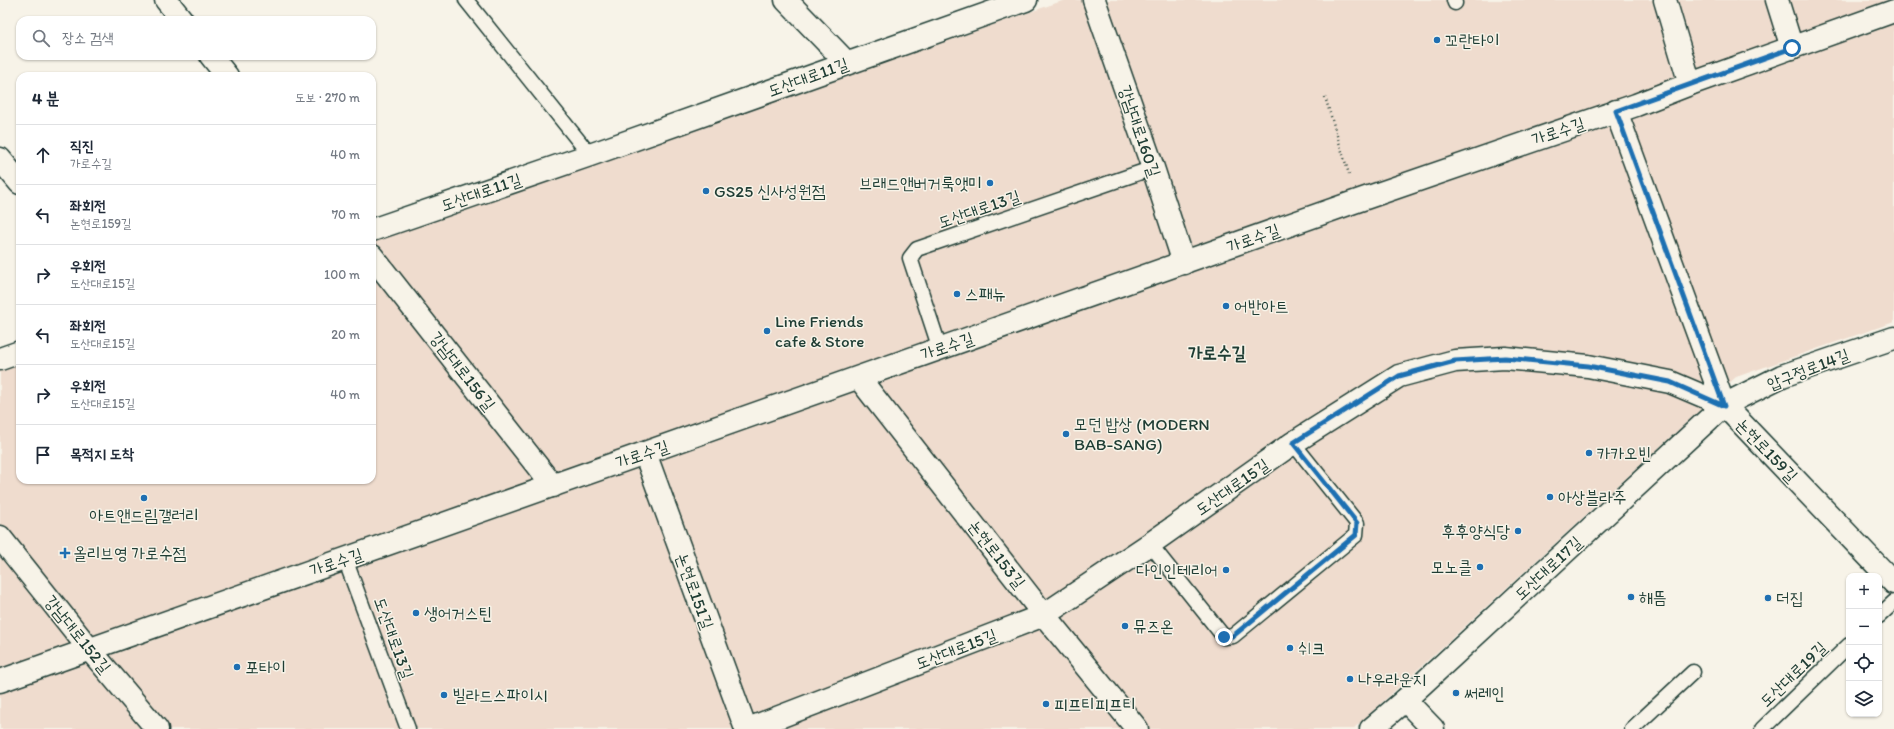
<!DOCTYPE html>
<html lang="ko">
<meta charset="utf-8">
<style>
:root{--surface:#fff;--page:#f6f6f7;--text:#1f2937;--muted:#747a83;--line:#e0e1e3}
body{margin:0;font-family:Itim,"Poor Story",sans-serif;background:var(--page);color:var(--text)}
.controls{position:absolute;right:12px;bottom:12px;display:grid;overflow:hidden;border-radius:8px;box-shadow:0 1px 3px #0004}
.controls button{width:36px;height:36px;display:grid;place-items:center;padding:0;border:0;border-bottom:1px solid var(--line);background:var(--surface);color:var(--text);font:20px sans-serif}
.stop{position:absolute;width:12px;height:12px;margin:-9px;border:3px solid #1f6fb2;border-radius:50%;background:#fff}
.stop.end{background:#1f6fb2;border-color:#fff;box-shadow:0 1px 4px #0008}
.list{margin:0;padding:0;list-style:none}
h2{display:flex;justify-content:space-between;align-items:center;height:52px;margin:0;padding:0 16px;font-size:17px}
h2 small{font-size:13px;font-weight:400;color:var(--muted)}
.list li{display:grid;grid-template-columns:26px 1fr auto;gap:12px;align-items:center;box-sizing:border-box;height:60px;padding:0 16px;border-top:1px solid var(--line)}
.list b{display:block;font-size:15px;white-space:nowrap}
.list p{margin:0;font-size:13px;white-space:nowrap;color:var(--muted)}
.list em{font-size:13px;font-style:normal;color:var(--muted)}
.icon{flex:none;width:22px;height:22px;fill:none;stroke:currentColor;stroke-width:2;stroke-linecap:round;stroke-linejoin:round}
.map{position:relative;flex:none;width:1894px;height:729px;overflow:hidden}
.search{position:absolute;background:var(--surface);box-shadow:0 1px 3px #0004;left:16px;top:16px;width:360px;height:44px;display:flex;align-items:center;gap:10px;box-sizing:border-box;padding:0 14px;border-radius:12px;color:var(--muted);font-size:15px}
.panel{position:absolute;background:var(--surface);box-shadow:0 1px 3px #0004;left:16px;top:72px;width:360px;height:412px;border-radius:12px}
.map>svg:first-child{display:block}
.built{fill:#efdcce}
.lines{fill:none;stroke-linecap:round;stroke-linejoin:round}
.lane-casing{stroke:#1f3d34;stroke-width:17}
.street-casing{stroke:#1f3d34;stroke-width:25}
.secondary-casing{stroke:#1f3d34;stroke-width:25}
.path{stroke:#1f3d34;stroke-width:2.5;stroke-dasharray:1 3;stroke-linecap:butt}
.lane{stroke:#f7f3e8;stroke-width:14}
.street{stroke:#f7f3e8;stroke-width:22}
.secondary{stroke:#f7f3e8;stroke-width:22}
.route{stroke:#1f6fb2;stroke-width:5}
.poi-dot{fill:#1f6fb2;stroke:#f7f3e8;stroke-width:1.5}
.labels{text-anchor:middle;dominant-baseline:central;stroke-width:3;stroke-linejoin:round;paint-order:stroke}
.poi-label{font-size:17px;fill:#1f3d34;stroke:#f7f3e8;text-anchor:start}
.street-label{font-size:17px;fill:#1f3d34;stroke:#f7f3e8}
.neighbourhood-label{font-size:18px;font-weight:bold;fill:#1f3d34;stroke:#f7f3e8}
</style>
<div class="map">
<svg width="1894" height="729" viewBox="0 0 1894 729">
<rect width="100%" height="100%" fill="#f7f3e8"/>
<filter id="ink" filterUnits="userSpaceOnUse"><feTurbulence type="fractalNoise" baseFrequency=".025" numOctaves="2"/><feDisplacementMap in="SourceGraphic" scale="8" xChannelSelector="R" yChannelSelector="G"/><feConvolveMatrix kernelMatrix="1 2 1 2 8 2 1 2 1" color-interpolation-filters="sRGB"/></filter>
<g filter="url(#ink)">
<path class="built" d="M1065,0h829v322l-158,55 -383,352h-1353v-362l20,-7v120h352v-241z"/>
<g class="lines">
<g class="lane-casing">
<g id="lane">
<path d="M466,0l124,155"/>
<path d="M1454,0l1,3"/>
<path d="M940,349l-30,-91 7,-9 236,-81"/>
<path d="M1150,544l74,93 9,-1 123,-101 1,-12 -64,-80"/>
<path d="M345,559l63,170"/>
<path d="M1879,616l15,-14"/>
<path d="M1632,729l61,-57"/>
<path d="M1762,729l87,-84"/>
</g>
</g>
<g class="street-casing">
<g id="street">
<path d="M166,0l16,20"/>
<path d="M786,0l61,63"/>
<path d="M1094,0l59,168 31,95"/>
<path d="M1665,0l25,84"/>
<path d="M1777,0l15,48"/>
<path d="M211,56l16,20"/>
<path d="M1616,111l108,294 170,178"/>
<path d="M0,159l20,24"/>
<path d="M372,230l218,-75 436,-155"/>
<path d="M372,256l181,230"/>
<path d="M0,359l20,-7"/>
<path d="M859,378l185,237 93,114"/>
<path d="M645,453l101,276"/>
<path d="M0,537l90,113 67,79"/>
<path d="M1405,700l28,29"/>
<path d="M748,729l296,-114 106,-71 143,-101 106,-67 56,-15 50,-3 83,8 82,16 54,23"/>
<path d="M1371,729l34,-29 319,-295 58,-29 112,-38"/>
</g>
</g>
<g class="secondary-casing">
<path id="secondary" d="M0,681l1357,-480 279,-96 54,-21 204,-73"/>
</g>
<path class="path" d="M1325,97l24,77"/>
<use href="#lane" class="lane"/>
<use href="#street" class="street"/>
<use href="#secondary" class="secondary"/>
</g>
</g>
<g class="lines" filter="url(#ink)">
<path class="route" d="M1224,637l9,-1 123,-101 1,-12 -64,-80 106,-67 56,-15 50,-3 83,8 82,16 54,24 -108,-295 176,-63"/>
</g>
<g class="poi-dot">
<circle cx="1437" cy="40" r="4"/>
<circle cx="990" cy="183" r="4"/>
<circle cx="706" cy="191" r="4"/>
<circle cx="957" cy="294" r="4"/>
<circle cx="1226" cy="306" r="4"/>
<circle cx="767" cy="331" r="4"/>
<circle cx="1066" cy="434" r="4"/>
<circle cx="1589" cy="453" r="4"/>
<circle cx="1550" cy="497" r="4"/>
<circle cx="144" cy="498" r="4"/>
<circle cx="1518" cy="531" r="4"/>
<path d="M63 547h4v4h4v4h-4v4h-4v-4h-4v-4h4z"/>
<circle cx="1480" cy="567" r="4"/>
<circle cx="1226" cy="570" r="4"/>
<circle cx="1631" cy="597" r="4"/>
<circle cx="1768" cy="598" r="4"/>
<circle cx="416" cy="613" r="4"/>
<circle cx="1125" cy="626" r="4"/>
<circle cx="1290" cy="648" r="4"/>
<circle cx="237" cy="667" r="4"/>
<circle cx="1350" cy="679" r="4"/>
<circle cx="1456" cy="693" r="4"/>
<circle cx="444" cy="695" r="4"/>
<circle cx="1046" cy="704" r="4"/>
</g>
<g class="labels">
<g class="poi-label">
<text x="1445" y="40">꼬란타이</text>
<text x="982" y="183" text-anchor="end">브래드앤버거룩앳미</text>
<text x="714" y="191">GS25 신사성원점</text>
<text x="965" y="294">스패뉴</text>
<text x="1234" y="306">어반아트</text>
<text x="775" y="321">Line Friends<tspan x="775" dy="20">cafe &amp; Store</tspan></text>
<text x="1074" y="424">모던 밥상 (MODERN<tspan x="1074" dy="20">BAB-SANG)</tspan></text>
<text x="1597" y="453">카카오빈</text>
<text x="1558" y="497">아상블라주</text>
<text x="144" y="515" text-anchor="middle">아트앤드림갤러리</text>
<text x="1510" y="531" text-anchor="end">후후양식당</text>
<text x="73" y="553">올리브영 가로수점</text>
<text x="1472" y="567" text-anchor="end">모노클</text>
<text x="1218" y="570" text-anchor="end">다인인테리어</text>
<text x="1639" y="597">해뜸</text>
<text x="1776" y="598">더집</text>
<text x="424" y="613">생어거스틴</text>
<text x="1133" y="626">뮤즈온</text>
<text x="1298" y="648">쉬크</text>
<text x="245" y="667">포타이</text>
<text x="1358" y="679">나우라운지</text>
<text x="1464" y="693">써레인</text>
<text x="452" y="695">빌라드스파이시</text>
<text x="1054" y="704">피프티피프티</text>
</g>
<g class="street-label">
<text transform="translate(808 77) rotate(-20)">도산대로11길</text>
<text transform="translate(1140 131) rotate(71)">강남대로160길</text>
<text transform="translate(1558 131) rotate(-19)">가로수길</text>
<text transform="translate(481 192) rotate(-19)">도산대로11길</text>
<text transform="translate(979 209) rotate(-19)">도산대로13길</text>
<text transform="translate(1253 238) rotate(-20)">가로수길</text>
<text transform="translate(947 346) rotate(-19)">가로수길</text>
<text transform="translate(1808 369) rotate(-21)">압구정로14길</text>
<text transform="translate(463 371) rotate(52)">강남대로156길</text>
<text transform="translate(1767 450) rotate(46)">논현로159길</text>
<text transform="translate(642 454) rotate(-19)">가로수길</text>
<text transform="translate(1232 487) rotate(-35)">도산대로15길</text>
<text transform="translate(997 554) rotate(52)">논현로153길</text>
<text transform="translate(336 562) rotate(-19)">가로수길</text>
<text transform="translate(1548 568) rotate(-43)">도산대로17길</text>
<text transform="translate(695 591) rotate(70)">논현로151길</text>
<text transform="translate(78 634) rotate(51)">강남대로152길</text>
<text transform="translate(394 638) rotate(70)">도산대로13길</text>
<text transform="translate(956 649) rotate(-21)">도산대로15길</text>
<text transform="translate(1793 674) rotate(-44)">도산대로19길</text>
</g>
<g class="neighbourhood-label">
<text x="1217" y="353">가로수길</text>
</g>
</g>
</svg>
<div class="controls">
<button>+</button>
<button>−</button>
<button><svg class="icon" aria-label="locate" viewBox="0 0 24 24"><circle cx="12" cy="12" r="6"/><path d="M12 2v4M12 18v4M2 12h4M18 12h4"/></svg></button>
<button><svg class="icon" aria-label="layers" viewBox="0 0 24 24"><path d="M12 4l9 5-9 5-9-5zM3 14l9 5 9-5"/></svg></button>
</div>
<div class="stop" style="left:1792px;top:48px"></div>
<div class="stop end" style="left:1224px;top:637px"></div>
<div class="search"><svg class="icon" aria-label="search" viewBox="0 0 24 24"><circle cx="10" cy="10" r="6"/><path d="M15 15l6 6"/></svg>장소 검색</div>
<section class="panel">
<h2>4 분<small>도보 · 270 m</small></h2>
<ul class="list">
<li><svg class="icon" aria-label="ahead" viewBox="0 0 24 24"><path d="M12 20V5M6 11l6-6 6 6"/></svg><div><b>직진</b><p>가로수길</p></div><em>40 m</em></li>
<li><svg class="icon" aria-label="left" viewBox="0 0 24 24"><path d="M17 20v-9H6M10 6l-5 5 5 5"/></svg><div><b>좌회전</b><p>논현로159길</p></div><em>70 m</em></li>
<li><svg class="icon" aria-label="right" viewBox="0 0 24 24"><path d="M7 20v-9h11M14 6l5 5-5 5"/></svg><div><b>우회전</b><p>도산대로15길</p></div><em>100 m</em></li>
<li><svg class="icon" aria-label="left" viewBox="0 0 24 24"><path d="M17 20v-9H6M10 6l-5 5 5 5"/></svg><div><b>좌회전</b><p>도산대로15길</p></div><em>20 m</em></li>
<li><svg class="icon" aria-label="right" viewBox="0 0 24 24"><path d="M7 20v-9h11M14 6l5 5-5 5"/></svg><div><b>우회전</b><p>도산대로15길</p></div><em>40 m</em></li>
<li><svg class="icon" aria-label="arrive" viewBox="0 0 24 24"><path d="M6 21V4h12l-3 4 3 4H6"/></svg><div><b>목적지 도착</b></div></li>
</ul>
</section>
</div>
